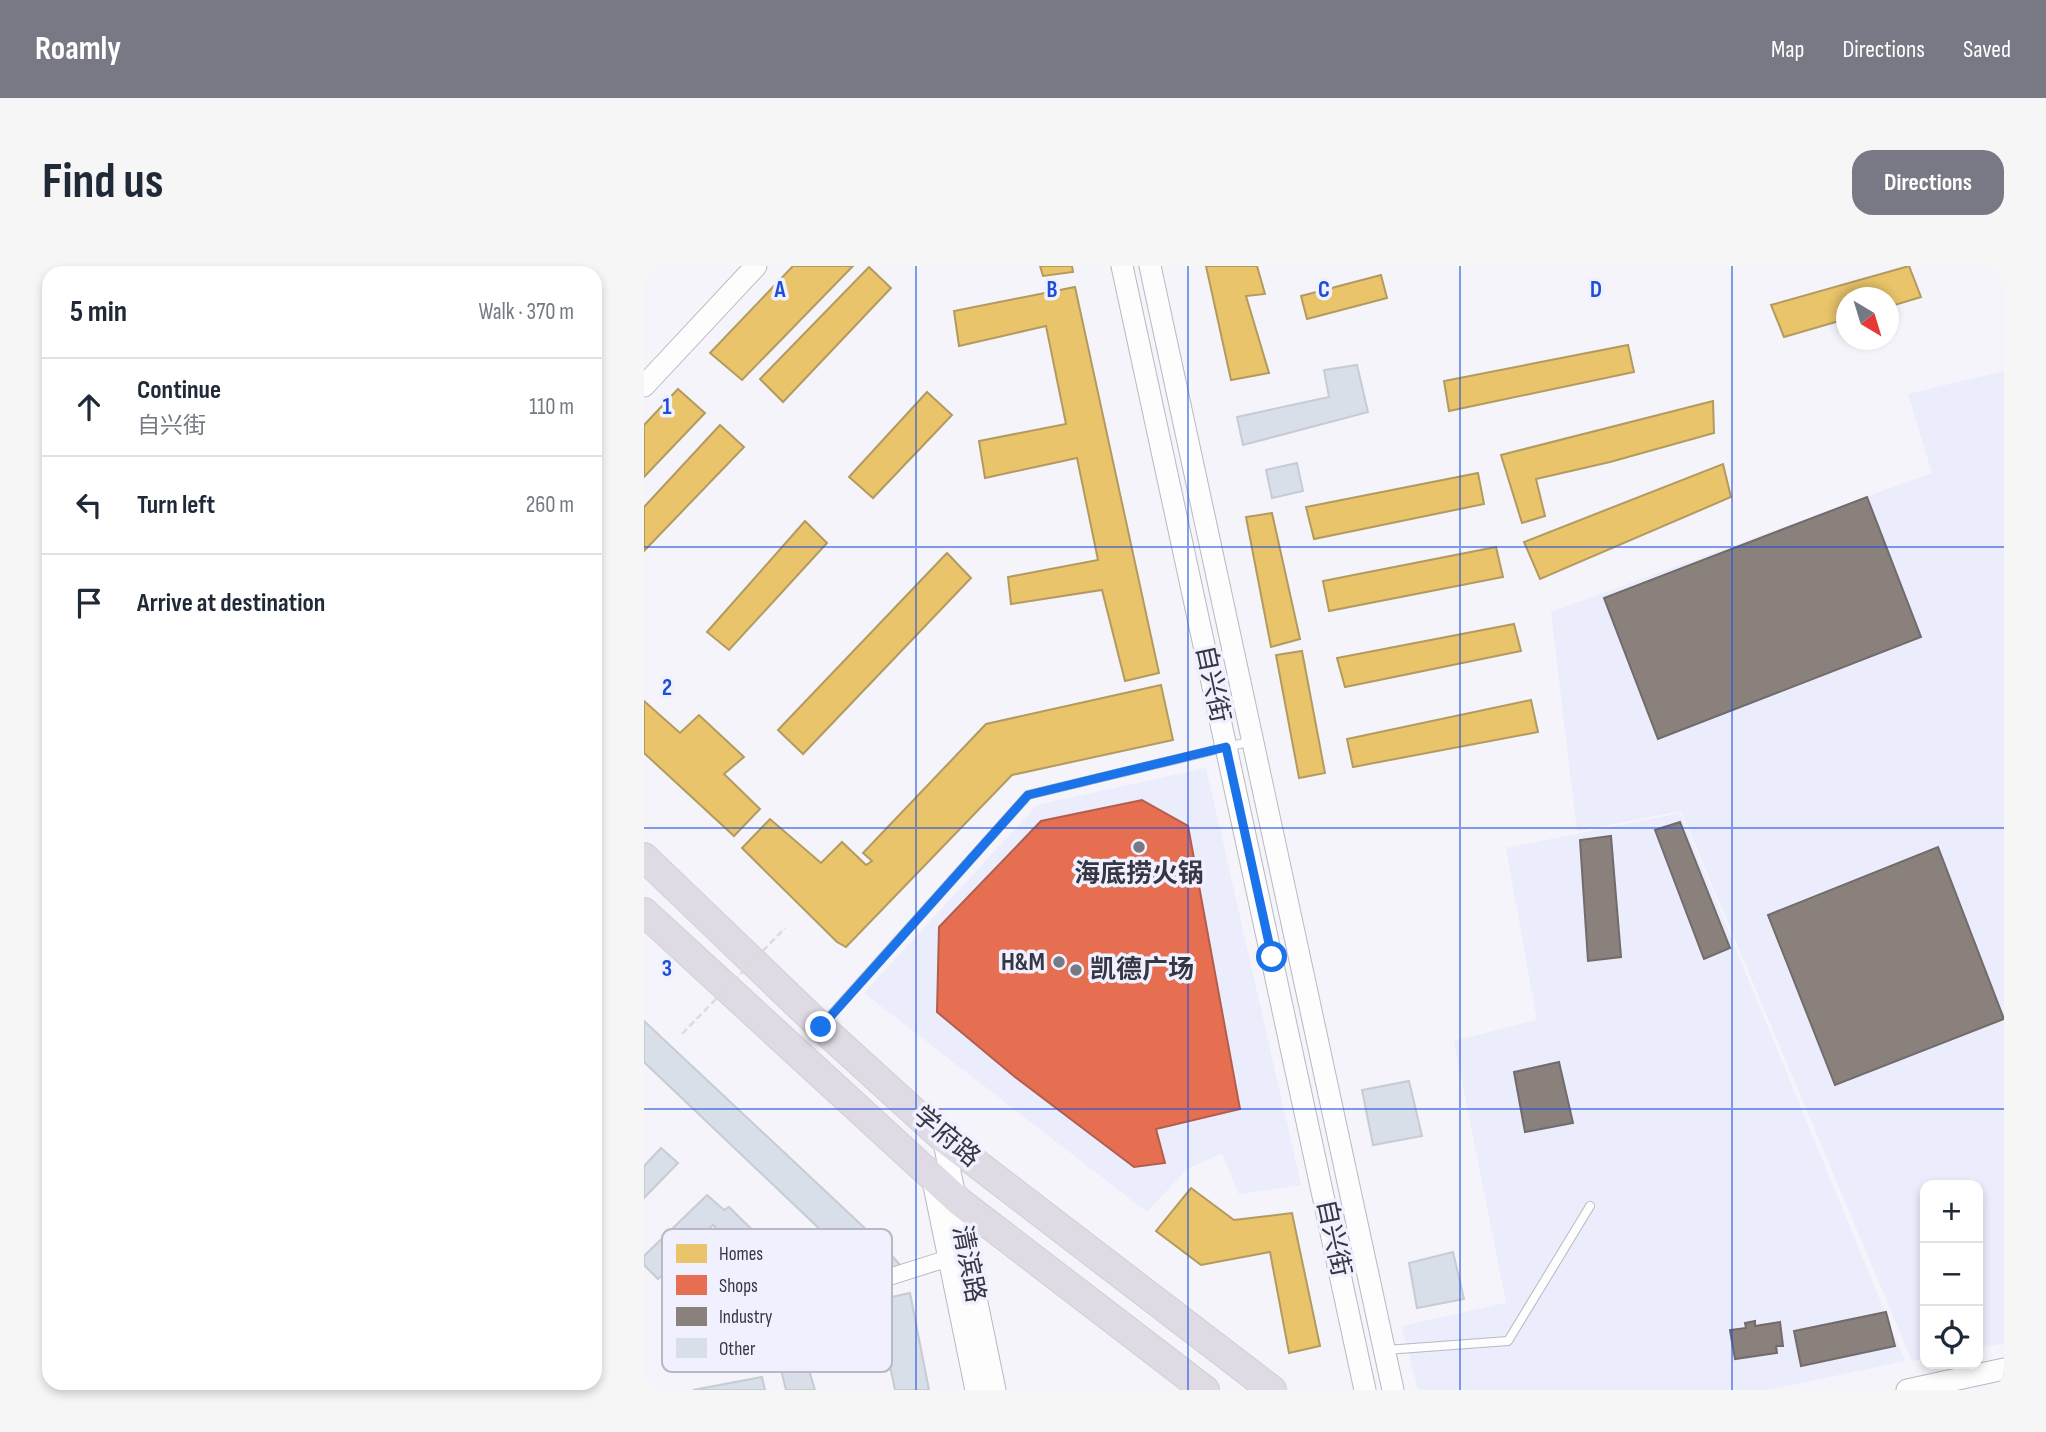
<!DOCTYPE html>
<meta charset="utf-8">
<style>
:root{--surface:#fff;--page:#f6f6f7;--text:#1f2937;--muted:#747a83;--line:#e0e1e3;--accent:#787984}
body{margin:0;font-family:"Sofia Sans Condensed","Noto Sans SC",sans-serif;background:var(--page);color:var(--text)}
.controls{position:absolute;right:21px;bottom:21px;display:grid;overflow:hidden;border-radius:14px;box-shadow:0 4px 10px #0003}
.controls button{width:63px;height:63px;display:grid;place-items:center;padding:0;border:0;border-bottom:2px solid var(--line);background:var(--surface);color:var(--text);font:35px sans-serif}
.compass{position:absolute;left:1192px;top:21px;width:63px;height:63px;border-radius:50%;background:var(--surface);box-shadow:0 4px 10px #0003;rotate:142deg}
.stop{position:absolute;width:21px;height:21px;margin:-16px;border:5px solid #1a73e8;border-radius:50%;background:#fff}
.stop.end{background:#1a73e8;border-color:#fff;box-shadow:0 2px 7px #0008}
.list{margin:0;padding:0;list-style:none}
h2{display:flex;justify-content:space-between;align-items:center;height:91px;margin:0;padding:0 28px;font-size:30px}
h2 small{font-size:23px;font-weight:400;color:var(--muted)}
.list li{display:grid;grid-template-columns:46px 1fr auto;gap:21px;align-items:center;box-sizing:border-box;height:98px;padding:0 28px;border-top:2px solid var(--line)}
.list b{display:block;font-size:26px;white-space:nowrap}
.list p{margin:0;font-size:23px;white-space:nowrap;color:var(--muted)}
.list em{font-size:23px;font-style:normal;color:var(--muted)}
.icon{flex:none;width:38px;height:38px;fill:none;stroke:currentColor;stroke-width:2;stroke-linecap:round;stroke-linejoin:round}
.map{position:relative;flex:none;width:1360px;height:1124px;overflow:hidden;border-radius:21px}
header{display:flex;align-items:center;gap:42px;box-sizing:border-box;height:98px;padding:0 35px;background:var(--accent);color:#fff}
header strong{font-size:33px}
nav{display:flex;gap:38px;margin-inline-start:auto;font-size:24px}
.intro{display:flex;align-items:center;justify-content:space-between;box-sizing:border-box;height:168px;padding:0 42px}
h1{margin:0;font-size:49px}
.button{padding:18px 32px;border-radius:21px;background:var(--accent);color:#fff;font-size:24px;font-weight:700}
main{display:flex;gap:42px;padding:0 42px}
aside{flex:1;background:var(--surface);border-radius:21px;box-shadow:0 4px 10px #0003}
.map>svg:first-child{display:block}
.built{fill:#ebecfc}
.homes{fill:#e9c46a;stroke:#b39a5f;stroke-width:2}
.shops{fill:#e76f51;stroke:#b25e4d;stroke-width:2}
.industry{fill:#8a817c;stroke:#716b6b;stroke-width:2}
.building{fill:#d9dfe9;stroke:#c7cbd3;stroke-width:2}
.lines{fill:none;stroke-linecap:round;stroke-linejoin:round}
.lane-casing{stroke:#b8b8c1;stroke-width:10}
.street-casing{stroke:#b8b8c1;stroke-width:18}
.secondary-casing{stroke:#b8b8c1;stroke-width:23}
.highway-casing{stroke:#cfcfd4;stroke-width:30}
.lane{stroke:#fdfdfe;stroke-width:8}
.street{stroke:#fdfdfe;stroke-width:16}
.secondary{stroke:#fdfdfe;stroke-width:21}
.highway{stroke:#e0dae5;stroke-width:28}
.path-bridge{stroke:#dcdcdf;stroke-width:2.5;stroke-dasharray:7 3.5;stroke-linecap:butt}
.route{stroke:#1a73e8;stroke-width:9}
.grid{fill:none;stroke:#1d4ed8;stroke-width:2;stroke-opacity:0.55}
.poi-dot{fill:#787984;stroke:#f0f0fe;stroke-width:2.5}
.labels{text-anchor:middle;dominant-baseline:central;stroke-width:7;stroke-linejoin:round;paint-order:stroke}
.street-label{font-size:26px;fill:#363744;stroke:#f0f0fe}
.poi-label{font-size:26px;font-weight:bold;fill:#363744;stroke:#f0f0fe}
.key{fill:#f0f0fe;stroke:#b8b8c6;stroke-width:2}
.key-label{font-size:19px;fill:#363744}
.grid-label{font-size:23px;text-anchor:middle;font-weight:bold;fill:#1d4ed8;stroke:#f0f0fe;stroke-width:7;stroke-linejoin:round;paint-order:stroke}
</style>
<header>
<strong>Roamly</strong>
<nav><a>Map</a><a>Directions</a><a>Saved</a></nav>
</header>
<div class="intro"><h1>Find us</h1><a class="button">Directions</a></div>
<main>
<aside>
<h2>5 min<small>Walk · 370 m</small></h2>
<ul class="list">
<li><svg class="icon" aria-label="ahead" viewBox="0 0 24 24"><path d="M12 20V5M6 11l6-6 6 6"/></svg><div><b>Continue</b><p>自兴街</p></div><em>110 m</em></li>
<li><svg class="icon" aria-label="left" viewBox="0 0 24 24"><path d="M17 20v-9H6M10 6l-5 5 5 5"/></svg><div><b>Turn left</b></div><em>260 m</em></li>
<li><svg class="icon" aria-label="arrive" viewBox="0 0 24 24"><path d="M6 21V4h12l-3 4 3 4H6"/></svg><div><b>Arrive at destination</b></div></li>
</ul>
</aside>
<div class="map">
<svg width="1360" height="1124" viewBox="0 0 1360 1124">
<rect width="100%" height="100%" fill="#f4f4fa"/>
<g class="built">
<path d="M1360,105v972l-26,5v-163h-53v174l-13,2 -231,-550 -104,20 -26,-219 381,-139 -24,-79z"/>
<path d="M562,502l95,417 -62,9 -17,-41 -35,16 -40,43 -283,-219 173,-188z"/>
<path d="M1036,547l225,548 -138,29h-347l-3,-3 -15,-61 104,-23 -52,-262 83,-21 -31,-172z"/>
</g>
<g class="homes">
<path d="M149,0h60l-111,114 -32,-27z"/>
<path d="M396,0h32l1,6 -30,4z"/>
<path d="M562,0h51l8,28 -19,2 23,77 -38,7z"/>
<path d="M1265,0l12,31 -33,10v-9h-42v21l-62,18 -13,-32z"/>
<path d="M225,1l22,21 -108,114 -23,-23z"/>
<path d="M737,9l6,23 -80,21 -6,-23z"/>
<path d="M431,21l84,386 -34,8 -23,-91 -91,14 -3,-27 90,-17 -21,-102 -92,20 -6,-37 87,-17 -20,-98 -87,20 -5,-35z"/>
<path d="M984,79l6,27 -185,39 -5,-30z"/>
<path d="M34,123l27,24 -61,64v-52z"/>
<path d="M283,126l25,23 -79,83 -24,-21z"/>
<path d="M1069,135l1,32 -104,29 -74,17 9,37 -23,7 -21,-68z"/>
<path d="M76,159l24,22 -100,104v-44z"/>
<path d="M1079,198l8,33 -191,82 -16,-37z"/>
<path d="M834,207l6,31 -170,35 -8,-32z"/>
<path d="M628,247l28,126 -29,8 -25,-130z"/>
<path d="M161,255l22,22 -98,107 -22,-18z"/>
<path d="M852,281l7,30 -174,34 -6,-30z"/>
<path d="M303,287l24,25 -168,176 -25,-24z"/>
<path d="M870,358l7,27 -176,36 -8,-29z"/>
<path d="M658,385l23,122 -26,5 -23,-123z"/>
<path d="M517,419l12,55 -161,35 -166,172 -9,-5 -95,-94 28,-29 51,44 21,-21 24,23 6,-4 -9,-8 123,-129z"/>
<path d="M887,434l7,32 -185,35 -6,-28z"/>
<path d="M0,435l36,32 19,-18 45,42 -20,17 36,35 -26,27 -90,-83z"/>
<path d="M547,922l43,32 58,-7 28,133 -31,7 -19,-101 -69,13 -45,-34z"/>
</g>
<path class="shops" d="M498,534l46,26 52,283 -84,20 9,34 -31,4 -119,-90 -78,-65 2,-85 102,-106z"/>
<g class="industry">
<path d="M1223,231l54,140 -263,102 -54,-141z"/>
<path d="M1036,556l50,126 -26,11 -49,-129z"/>
<path d="M967,570l10,121 -33,4 -8,-121z"/>
<path d="M1294,581l66,172 -169,66 -67,-170z"/>
<path d="M915,796l14,61 -48,9 -11,-60z"/>
<path d="M1242,1046l9,34 -94,20 -7,-35z"/>
<path d="M1111,1055v5l25,-4 3,24h-7l1,7 -42,6 -5,-29 16,-2 -1,-5z"/>
</g>
<g class="building">
<path d="M713,99l11,47 -125,33 -6,-28 92,-20 -5,-27z"/>
<path d="M653,197l6,28 -31,7 -6,-28z"/>
<path d="M0,755l226,212 -22,23 -204,-194z"/>
<path d="M765,815l13,55 -49,9 -11,-55z"/>
<path d="M17,882l17,15 -34,35v-32z"/>
<path d="M63,929l17,15 5,-3 53,52 -17,17 -52,-51 -55,54 -14,-14v-9z"/>
<path d="M231,970l25,29 -17,8 -5,-6 -12,11 -15,-18z"/>
<path d="M809,986l11,47 -47,9 -8,-45z"/>
<path d="M266,1027l19,97h-34l-12,-58 -5,-32z"/>
<path d="M234,1034l5,32 -80,18 12,40h-29l-12,-49 26,-5 -5,-16z"/>
<path d="M118,1111l3,13h-72z"/>
</g>
<g class="lines">
<g class="lane-casing">
<g id="lane">
<path d="M180,757l204,-228 224,-54"/>
<path d="M742,1084l122,-9 82,-135"/>
</g>
</g>
<g class="street-casing">
<path id="street" d="M201,1025l104,-33"/>
</g>
<g class="secondary-casing">
<g id="secondary">
<path d="M478,0l243,1124"/>
<path d="M506,0l243,1124"/>
<path d="M0,120l112,-120"/>
<path d="M299,872l52,252"/>
<path d="M288,910l44,214"/>
<path d="M1263,1124l97,-21"/>
</g>
</g>
<g class="highway-casing">
<g id="highway">
<path d="M0,591l177,170 122,111 329,252"/>
<path d="M0,646l317,291 244,187"/>
</g>
</g>
<use href="#lane" class="lane"/>
<use href="#street" class="street"/>
<use href="#secondary" class="secondary"/>
<use href="#highway" class="highway"/>
<path class="path-bridge" d="M38,768l103,-106"/>
</g>
<g class="lines">
<path class="route" d="M177,761l207,-232 198,-48 46,210"/>
</g>
<path class="grid" d="M272,0v1124M544,0v1124M816,0v1124M1088,0v1124M0,281h1360M0,562h1360M0,843h1360"/>
<g class="poi-dot">
<circle cx="495" cy="581" r="7"/>
<circle cx="415" cy="696" r="7"/>
<circle cx="432" cy="704" r="7"/>
</g>
<g class="labels">
<g class="street-label">
<text transform="translate(568 418) rotate(78)">自兴街</text>
<text transform="translate(302 871) rotate(40)">学府路</text>
<text transform="translate(689 972) rotate(78)">自兴街</text>
<text transform="translate(324 998) rotate(79)">清滨路</text>
</g>
<g class="poi-label">
<text x="495" y="608">海底捞火锅</text>
<text x="401" y="696" text-anchor="end">H&amp;M</text>
<text x="446" y="704" text-anchor="start">凯德广场</text>
</g>
</g>
<rect x="18" y="963" width="230" height="143" rx="10" class="key"/>
<rect x="32" y="978" width="31" height="19" fill="#e9c46a"/>
<rect x="32" y="1009" width="31" height="20" fill="#e76f51"/>
<rect x="32" y="1041" width="31" height="19" fill="#8a817c"/>
<rect x="32" y="1072" width="31" height="20" fill="#d9dfe9"/>
<g class="key-label">
<text x="75" y="994">Homes</text>
<text x="75" y="1026">Shops</text>
<text x="75" y="1057">Industry</text>
<text x="75" y="1089">Other</text>
</g>
<g class="grid-label">
<text x="136" y="31">A</text>
<text x="408" y="31">B</text>
<text x="680" y="31">C</text>
<text x="952" y="31">D</text>
<text x="23" y="148">1</text>
<text x="23" y="429">2</text>
<text x="23" y="710">3</text>
</g>
</svg>
<div class="controls">
<button>+</button>
<button>−</button>
<button><svg class="icon" aria-label="locate" viewBox="0 0 24 24"><circle cx="12" cy="12" r="6"/><path d="M12 2v4M12 18v4M2 12h4M18 12h4"/></svg></button>
</div>
<svg class="compass" viewBox="-18 -18 36 36"><path d="M0-13l5 13h-10z" fill="#e53935"/><path d="M0 13l5-13h-10z" fill="#747a83"/></svg>
<div class="stop" style="left:628px;top:691px"></div>
<div class="stop end" style="left:177px;top:761px"></div>
</div>
</main>
